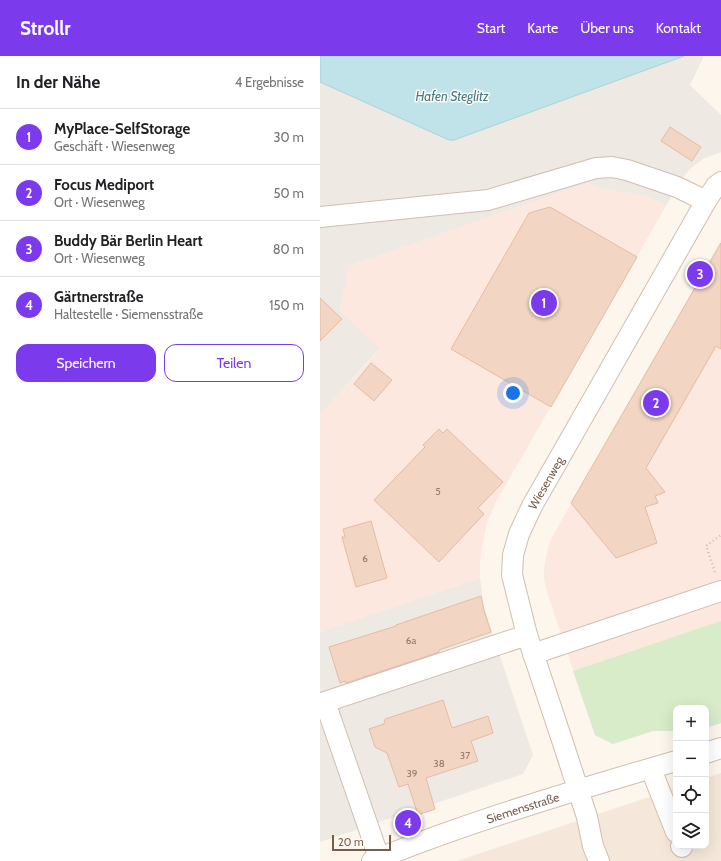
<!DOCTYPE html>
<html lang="de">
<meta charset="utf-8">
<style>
:root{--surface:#fff;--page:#f6f6f6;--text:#202124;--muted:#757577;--line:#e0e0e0;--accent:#7c3aed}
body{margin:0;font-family:Cabin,sans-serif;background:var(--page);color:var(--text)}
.controls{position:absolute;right:12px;bottom:12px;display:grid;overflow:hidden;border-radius:8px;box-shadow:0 4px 16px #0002}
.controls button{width:36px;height:36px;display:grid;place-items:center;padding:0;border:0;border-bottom:1px solid var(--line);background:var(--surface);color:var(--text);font:20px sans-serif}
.scale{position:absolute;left:12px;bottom:10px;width:59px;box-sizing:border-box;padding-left:4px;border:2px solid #7a5c4d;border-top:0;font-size:11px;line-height:14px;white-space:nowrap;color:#7a5c4d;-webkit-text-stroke:3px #fffaf3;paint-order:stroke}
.you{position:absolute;left:193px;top:337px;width:14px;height:14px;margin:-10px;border:3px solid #fff;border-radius:50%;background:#1a73e8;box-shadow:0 0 0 6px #1a73e833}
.badge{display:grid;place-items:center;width:26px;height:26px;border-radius:50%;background:var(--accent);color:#fff;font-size:13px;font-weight:700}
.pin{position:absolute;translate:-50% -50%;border:2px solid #fff;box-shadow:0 1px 4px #0006}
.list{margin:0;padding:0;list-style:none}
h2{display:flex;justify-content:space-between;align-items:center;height:52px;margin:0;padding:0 16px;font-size:17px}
h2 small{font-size:13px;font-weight:400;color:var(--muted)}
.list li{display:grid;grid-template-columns:26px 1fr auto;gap:12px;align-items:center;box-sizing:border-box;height:56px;padding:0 16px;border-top:1px solid var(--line)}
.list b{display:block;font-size:15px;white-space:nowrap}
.list p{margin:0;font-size:13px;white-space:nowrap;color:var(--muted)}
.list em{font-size:13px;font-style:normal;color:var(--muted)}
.actions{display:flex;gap:8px;padding:12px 16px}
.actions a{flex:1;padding:9px 0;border:1px solid var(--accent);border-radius:12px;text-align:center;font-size:14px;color:var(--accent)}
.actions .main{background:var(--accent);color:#fff}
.icon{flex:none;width:22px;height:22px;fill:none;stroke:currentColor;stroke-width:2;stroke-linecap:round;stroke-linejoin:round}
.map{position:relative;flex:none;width:401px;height:805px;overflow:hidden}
header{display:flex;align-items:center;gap:24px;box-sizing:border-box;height:56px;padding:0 20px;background:var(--accent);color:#fff}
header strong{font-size:19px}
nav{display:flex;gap:22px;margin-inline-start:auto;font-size:14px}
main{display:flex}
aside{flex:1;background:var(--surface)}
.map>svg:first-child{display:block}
.residential{fill:#f5e8da}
.commercial{fill:#fde8e0}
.industrial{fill:#efe9e4}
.green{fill:#d8ecc9}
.water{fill:#bfe3e8;stroke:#a5d3da}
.building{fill:#f3d5c3;stroke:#e6bba3}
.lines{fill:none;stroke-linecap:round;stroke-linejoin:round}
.minor-casing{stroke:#d1beb0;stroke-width:22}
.path{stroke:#d9b8a5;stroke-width:2.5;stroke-dasharray:1 3;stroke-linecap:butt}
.minor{stroke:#fff;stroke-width:20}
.labels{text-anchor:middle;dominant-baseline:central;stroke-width:3;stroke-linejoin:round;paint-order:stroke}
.number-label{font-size:10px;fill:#987a6a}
.street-label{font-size:12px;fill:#7a5c4d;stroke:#fffaf3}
.water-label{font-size:13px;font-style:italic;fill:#437c86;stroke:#fffaf3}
</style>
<header>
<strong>Strollr</strong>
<nav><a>Start</a><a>Karte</a><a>Über uns</a><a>Kontakt</a></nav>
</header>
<main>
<aside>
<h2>In der Nähe<small>4 Ergebnisse</small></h2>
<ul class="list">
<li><span class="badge">1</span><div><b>MyPlace-SelfStorage</b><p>Geschäft · Wiesenweg</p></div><em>30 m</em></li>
<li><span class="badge">2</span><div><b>Focus Mediport</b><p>Ort · Wiesenweg</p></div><em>50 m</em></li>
<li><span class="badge">3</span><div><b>Buddy Bär Berlin Heart</b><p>Ort · Wiesenweg</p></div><em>80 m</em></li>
<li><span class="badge">4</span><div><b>Gärtnerstraße</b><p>Haltestelle · Siemensstraße</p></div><em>150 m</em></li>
</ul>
<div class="actions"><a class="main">Speichern</a><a>Teilen</a></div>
</aside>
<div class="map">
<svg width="401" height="805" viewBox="0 0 401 805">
<rect width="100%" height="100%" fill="#fdf6ec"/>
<path class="residential" d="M401,717v88h-264l219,-73v58h30v-68z"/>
<g class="commercial">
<path d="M268,127l14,6 44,7 20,10 -170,296 -9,21 -5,23 -2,18v14l-160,54v-217l60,-66 -40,-38 9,-45z"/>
<path d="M401,184v483l-15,5v-20h-30v23h-23l-40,13 -18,-9 -48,-143 -3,-14v-9l3,-17 3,-10 5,-10z"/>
</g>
<g class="industrial">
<path d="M364,0h20l-14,29 31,30v37l-18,7 -12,9 -7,8 -18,30 -20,-10 -44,-7 -14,-6 -239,83 -9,45 40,37 -60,67v-333l129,58h5z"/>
<path d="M160,522l4,30 49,147 -10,19 -203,68v-210z"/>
</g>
<path class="green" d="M401,565v102l-15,5v-20h-30v23h-23l-40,13 -18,-9 -22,-64z"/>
<path class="water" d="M0,0h364l-230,84h-5l-129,-58z"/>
<g class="building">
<path d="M350,71l31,20 -9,14 -31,-20z"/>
<path d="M230,151l87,50 -86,150 -100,-58 78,-136z"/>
<path d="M401,187v106l-5,-3 -70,122 19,24 -10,4 3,7 -13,4 12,36 -41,15 -45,-55z"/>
<path d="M0,242l22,21 -22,22z"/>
<path d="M51,307l21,17 -18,21 -20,-17z"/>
<path d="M119,373l4,4 4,-4 56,53 -25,26 6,6 -45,48 -65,-62 51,-53 -2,-2z"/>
<path d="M51,465l16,57 -31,9 -14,-50h3l-2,-8z"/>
<path d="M161,540l3,14 7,22 -52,18v2l-93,31 -1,-2 -5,2 -11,-36 67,-21v-1z"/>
<path d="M123,644l9,28 36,-12 5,17 -22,8 7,20 -52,17 9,31 -17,6 -10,-31 -9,3 -12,-34 -12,-6 -6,-18 15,-5 1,-5z"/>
</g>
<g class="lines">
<g class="minor-casing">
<g id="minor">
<path d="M0,161l168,-17 108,-32 16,-1 15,3 50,17 29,14"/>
<path d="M213,598l188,-63"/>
<path d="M386,697l15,-5"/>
<path d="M331,713l25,63"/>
<path d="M361,790l1,1"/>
<path d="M59,802l-54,-156 202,-67"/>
<path id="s1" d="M52,805c99,-40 201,-70 304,-100"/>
<path id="s2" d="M279,805l-6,-15 -6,-29 -24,-74 -36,-108 -15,-60 1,-20 6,-21 13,-28 174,-305 10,-15 5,-4"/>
</g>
</g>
<g class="path">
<path d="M385,206l4,2"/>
<path d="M395,516l-9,-26 15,-11"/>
</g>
<use href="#minor" class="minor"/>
</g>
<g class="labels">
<g class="number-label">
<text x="118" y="435">5</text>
<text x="45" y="502">6</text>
<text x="91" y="584">6a</text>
<text x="145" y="699">37</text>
<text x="119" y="707">38</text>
<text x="92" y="717">39</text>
</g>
<g class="street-label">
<text stroke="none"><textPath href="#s2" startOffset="399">Wiesenweg</textPath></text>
<text stroke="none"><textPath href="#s1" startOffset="160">Siemensstraße</textPath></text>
</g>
<g class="water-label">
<text x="132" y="40">Hafen Steglitz</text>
</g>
</g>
</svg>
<div class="controls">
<button>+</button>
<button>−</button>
<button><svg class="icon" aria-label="locate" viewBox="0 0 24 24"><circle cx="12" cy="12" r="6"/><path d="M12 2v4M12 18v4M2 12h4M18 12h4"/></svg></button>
<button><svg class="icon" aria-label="layers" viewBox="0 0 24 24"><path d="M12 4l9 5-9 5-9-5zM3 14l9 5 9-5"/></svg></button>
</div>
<div class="scale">20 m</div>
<div class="you"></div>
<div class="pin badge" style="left:224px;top:247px">1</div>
<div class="pin badge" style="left:336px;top:347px">2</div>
<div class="pin badge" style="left:380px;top:218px">3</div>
<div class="pin badge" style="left:88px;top:767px">4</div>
</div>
</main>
